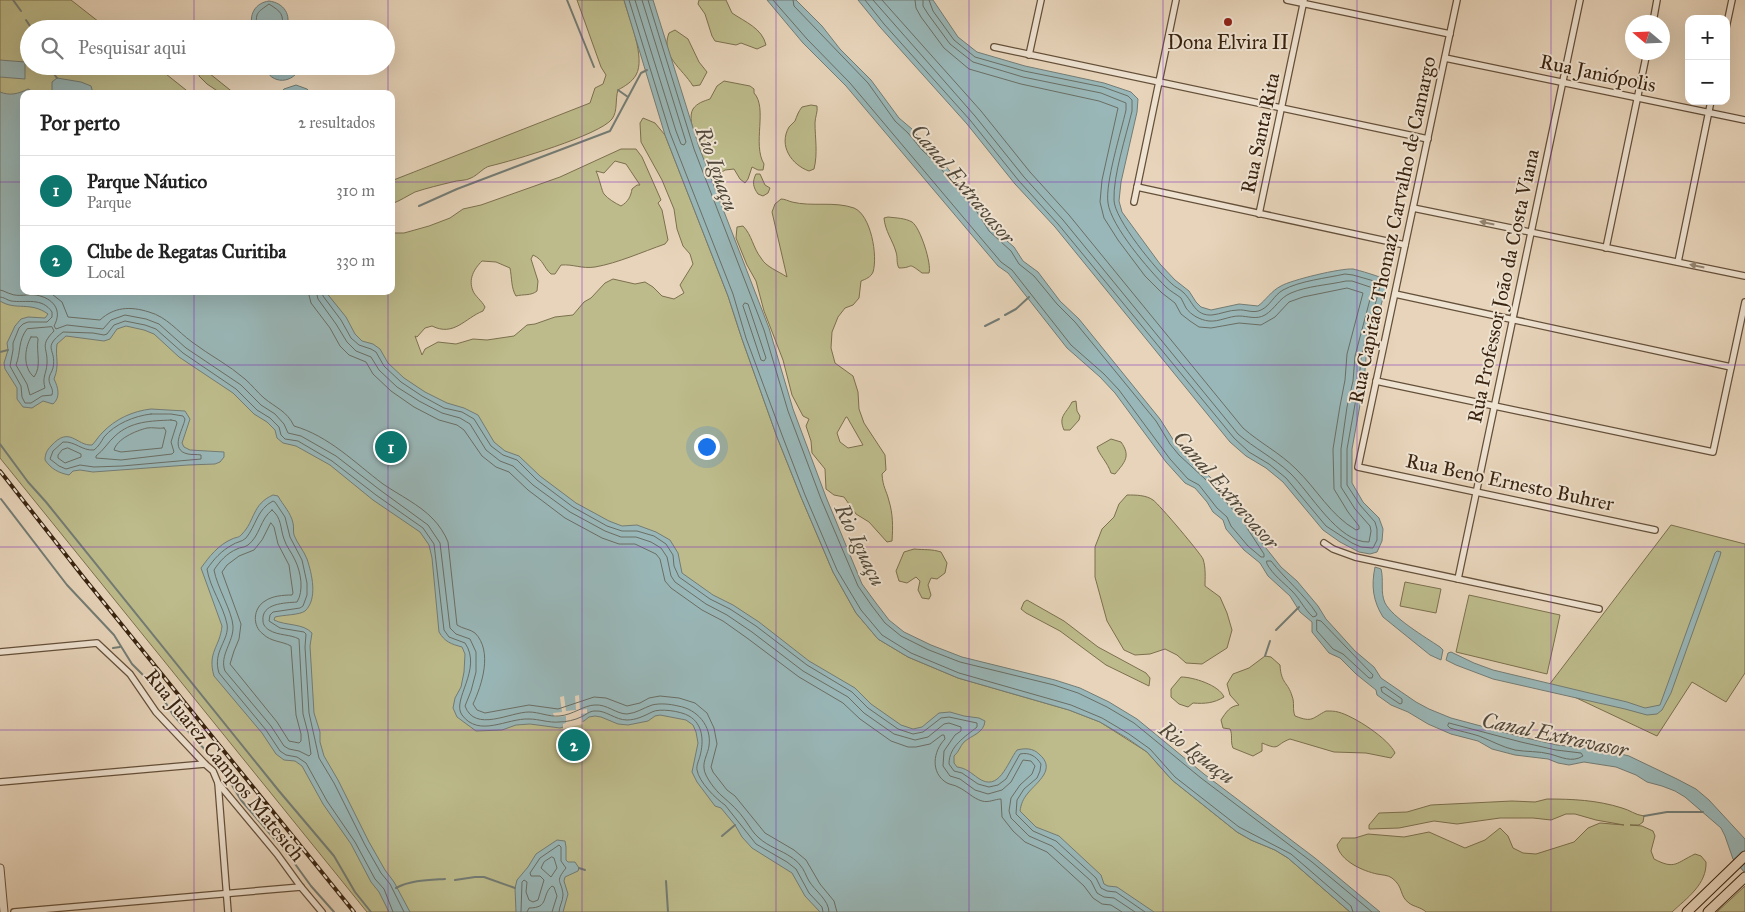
<!DOCTYPE html>
<html lang="pt">
<meta charset="utf-8">
<style>
:root{--surface:#fff;--page:#f2f2f2;--text:#222;--muted:#767676;--line:#e0e0e0;--accent:#0f766e}
body{margin:0;font-family:"IM FELL Great Primer",serif;background:var(--page);color:var(--text)}
.controls{position:absolute;right:15px;top:15px;display:grid;overflow:hidden;border-radius:10px;box-shadow:0 5px 20px #0002}
.controls button{width:45px;height:45px;display:grid;place-items:center;padding:0;border:0;border-bottom:1px solid var(--line);background:var(--surface);color:var(--text);font:25px sans-serif}
.compass{position:absolute;left:1625px;top:15px;width:45px;height:45px;border-radius:50%;background:var(--surface);box-shadow:0 5px 20px #0002;rotate:289deg}
.you{position:absolute;left:706px;top:446px;width:18px;height:18px;margin:-12px;border:4px solid #fff;border-radius:50%;background:#1a73e8;box-shadow:0 0 0 8px #1a73e833}
.badge{display:grid;place-items:center;width:32px;height:32px;border-radius:50%;background:var(--accent);color:#fff;font-size:16px;font-weight:700}
.pin{position:absolute;translate:-50% -50%;border:2px solid #fff;box-shadow:0 1px 5px #0006}
.list{margin:0;padding:0;list-style:none}
h2{display:flex;justify-content:space-between;align-items:center;height:65px;margin:0;padding:0 20px;font-size:21px}
h2 small{font-size:16px;font-weight:400;color:var(--muted)}
.list li{display:grid;grid-template-columns:32px 1fr auto;gap:15px;align-items:center;box-sizing:border-box;height:70px;padding:0 20px;border-top:1px solid var(--line)}
.list b{display:block;font-size:19px;white-space:nowrap}
.list p{margin:0;font-size:16px;white-space:nowrap;color:var(--muted)}
.list em{font-size:16px;font-style:normal;color:var(--muted)}
.icon{flex:none;width:28px;height:28px;fill:none;stroke:currentColor;stroke-width:2;stroke-linecap:round;stroke-linejoin:round}
.map{position:relative;flex:none;width:1745px;height:912px;overflow:hidden}
.search{position:absolute;background:var(--surface);box-shadow:0 5px 20px #0002;left:20px;top:20px;width:375px;height:55px;display:flex;align-items:center;gap:12px;box-sizing:border-box;padding:0 18px;border-radius:28px;color:var(--muted);font-size:19px}
.panel{position:absolute;background:var(--surface);box-shadow:0 5px 20px #0002;left:20px;top:90px;width:375px;height:205px;border-radius:10px}
.map>svg:first-child{display:block}
.green{fill:#bdbb8b;stroke:#7c704e;fill-rule:evenodd}
.water{fill:#99b7b8;stroke:#737c75}
.pier{fill:#e7d4ba}
.lines{fill:none;stroke-linecap:round;stroke-linejoin:round}
.shore{stroke:#6a6e64;stroke-width:1}
.stream{stroke:#737c75;stroke-width:2}
.minor-casing{stroke:#65503a;stroke-width:8}
.tertiary-casing{stroke:#65503a;stroke-width:9}
.primary-casing{stroke:#3a2410;stroke-width:11}
.minor{stroke:#efe3d2;stroke-width:5.5}
.tertiary{stroke:#efe3d2;stroke-width:7}
.primary{stroke:#e7d4ba;stroke-width:9}
.rail-casing{stroke:#3a2410;stroke-width:4}
.rail{stroke:#efe3d2;stroke-width:2;stroke-dasharray:5.5;stroke-linecap:butt}
.oneway{fill:#948471}
.grid{fill:none;stroke:#7b2cbf;stroke-width:1;stroke-opacity:0.55}
.poi-dot{fill:#8f2418;stroke:#efe3d2;stroke-width:2}
.labels{text-anchor:middle;dominant-baseline:central;stroke-width:4;stroke-linejoin:round;paint-order:stroke}
.poi-label{font-size:20px;fill:#3a2410;stroke:#efe3d2}
.street-label{font-size:20px;fill:#3a2410;stroke:#efe3d2}
.water-label{font-size:21px;font-style:italic;fill:#52493a;stroke:#efe3d2}
</style>
<div class="map">
<svg width="1745" height="912" viewBox="0 0 1745 912">
<rect width="100%" height="100%" fill="#e7d4ba"/>
<filter id="stains"><feTurbulence type="fractalNoise" baseFrequency=".004" numOctaves="4"/><feColorMatrix values="0 0 0 0 .2 0 0 0 0 .09 0 0 0 0 .02 0 0 0 .5 -.17"/></filter>
<radialGradient id="worn" r=".72"><stop offset=".6" stop-color="#630" stop-opacity="0"/><stop offset="1" stop-color="#630" stop-opacity=".3"/></radialGradient>
<g class="green">
<path d="M0,0h71l37,29h-79v37h127l35,28h-167v197h367v-58h13l25,-7 21,-8 13,-9 18,-4 79,-28 61,-28h15l6,8 19,43 -3,3 4,7 6,30 -3,4c-23,8 -47,19 -70,23 -14,2 -21,-3 -34,-2l-6,9h-4c-8,-7 -7,-14 -18,-19l-2,4 7,22 -1,10c-6,5 -14,3 -21,5 -5,-8 -4,-18 -6,-28l-14,-6 -14,-1c-8,8 -14,18 -9,30 2,5 9,10 12,16l-2,4c-18,7 -29,26 -51,15l-7,2 -8,9 -2,-1 7,19 3,-6 13,-7 18,2 17,-5 14,1 27,-4 13,-11 8,-1 20,-7 18,-2 11,-13 7,-4 14,-15 8,-4 22,5 10,-2 8,5 9,9 12,3 10,-6 -4,-8 13,-21 -3,-10 -7,-8 -6,-17 -3,-20 -12,-29 -21,-38 -1,-19 3,-5 12,5 10,12 63,161 14,43 35,98 24,60 32,75 23,41 22,26 30,18 50,21 111,32 31,12 47,30 25,28 65,52 14,8 24,10 13,8 62,54h-983l-367,-454zM615,161l11,3 14,21h-3l-5,4c-1,7 -4,13 -11,17 -6,-3 -13,-7 -17,-12 -2,-2 -5,-17 -8,-23l8,2z"/>
<path d="M577,0h47c5,19 22,58 12,75 -4,7 -11,11 -18,15 -3,9 0,21 -6,29 -12,16 -100,42 -122,47 -6,1 -12,9 -19,12 -5,3 -13,2 -19,4 -12,3 -25,6 -37,10 -8,4 -15,9 -24,12v-23l199,-78 5,-15 8,-4 3,-9 -5,-8z"/>
<path d="M699,0h27l6,13c13,9 30,15 34,32l-9,4 -16,-6 -5,2 -21,-4 -3,-5 -7,-22 -7,-10z"/>
<path d="M675,30l13,9 11,23 8,10 -7,13 -7,1c-11,-18 -33,-30 -24,-53z"/>
<path d="M204,69l31,25h-13l-15,-10 -8,-8 1,-6z"/>
<path d="M724,81l26,5 4,3v4c14,15 -2,51 10,71l-1,6h-5l-6,-3 -4,12 -3,4 -5,-4 -6,-10 -9,1 -8,5 -8,-2c-5,-13 -24,-51 -16,-64 4,-6 11,-8 17,-10l7,-13z"/>
<path d="M811,105l6,1c1,6 -2,11 -2,17 0,15 3,30 -1,46l-5,2c-17,-6 -31,-25 -20,-44 2,-2 4,-4 6,-6 2,-5 3,-9 7,-14z"/>
<path d="M756,174h4l5,11 5,3 -2,5 -5,3 -5,-2c-5,-7 -6,-12 -2,-20z"/>
<path d="M781,199c4,0 7,2 11,3 20,5 42,-1 62,6 17,7 24,48 19,64 -2,5 -7,7 -12,9l-2,17 -6,7 -8,3 -7,9 -6,15 -1,16 4,15 18,13 5,16 1,17 5,14 21,32 1,15 -4,4c1,14 4,15 7,27 4,13 4,26 3,40l-5,1 -18,-20 -13,-8 -12,-17 -10,-2 -8,-6 -1,-20 -13,-16 -1,-12 -5,-15 3,-7 -6,-3 -11,-21 -9,-35 -19,-49 -8,-30 -9,-16 -11,-27 1,-11 6,-1c9,9 10,22 18,32 5,9 17,13 26,19l-15,-65 3,-8zM846,417h1l16,28 -15,3 -8,-6 -3,-9z"/>
<path d="M888,217c8,1 17,1 24,5 8,5 20,42 17,51h-7c-16,-12 -7,-5 -23,-5 -3,-5 -1,-10 -3,-16 -3,-11 -11,-21 -12,-34z"/>
<path d="M1076,401l1,10 3,5 -1,4 -9,10h-6c-6,-14 2,-16 8,-28z"/>
<path d="M1111,439l10,3c10,14 4,20 -6,32l-4,-1c-3,-10 -13,-20 -14,-26z"/>
<path d="M1127,495c9,0 19,0 26,5 6,4 48,54 50,59 3,9 2,19 2,27l15,11 7,16 5,17 -5,18 -25,16 -16,-1 -9,-8 -12,-6 -15,5 -15,1 -11,-5 -17,-29 -12,-44v-30l7,-18 12,-12 5,-13z"/>
<path d="M1671,525l74,19v129l-19,29 -34,-20 -35,54 -108,-51z"/>
<path d="M914,549c10,1 18,0 27,3l6,11 -2,10 -8,6 -6,-1 -3,7 3,10 -2,4 -7,-1 -4,-8 2,-9 -4,-4 -9,6 -8,-2 -3,-10 8,-19z"/>
<path d="M1405,582l36,7 -5,24 -36,-7z"/>
<path d="M1469,595l91,20 -13,59 -91,-22z"/>
<path d="M1027,600l37,21 34,26 48,26 4,5 -1,8 -43,-21 -46,-34 -34,-18 -5,-4 3,-7z"/>
<path d="M1265,656l6,1 9,8c1,19 8,17 12,31 3,7 0,13 3,20 18,7 17,2 31,-5 4,0 9,0 12,1 16,4 51,27 57,41l-4,5 -25,-5 -32,-1 -44,-13c-16,6 -9,12 -28,4v8l-9,5 -20,-8c-3,-7 0,-13 -3,-19l-7,-1 -2,-8c5,-8 9,-14 18,-15l-9,-10 -3,-11 6,-10 16,-6z"/>
<path d="M1181,677c12,0 38,8 43,20 -10,6 -19,7 -31,6l-5,4 -9,-3 -8,-7v-8z"/>
<path d="M1547,799c25,0 50,1 75,9 8,2 13,7 22,8l-1,6 -4,3h-9l12,1 11,5 2,5 -4,15 3,8c21,11 22,4 41,-5l6,2 5,6c1,22 -19,36 -34,50h-246c-5,-5 -12,-5 -17,-9 -10,-7 -5,-16 -17,-25 -4,-3 -10,-3 -15,-4 -14,-3 -37,-13 -40,-29l5,-7h13l13,-4 36,3 25,-5 36,16 20,-8 15,-12 8,8 5,12 10,5 13,1 38,-12 14,-14 12,-5 24,2 -28,-5 -21,-6h-9l-15,6 -18,-2h-33l-43,6 -23,-3 -35,7 -30,1v-4l10,-12 28,-1 24,-7 81,-4 23,1z"/>
<path d="M1745,886v26h-28z"/>
</g>
<g class="water">
<path d="M624,0h29l46,147 70,181 24,81 33,88 36,87 14,19 13,17 15,12 27,13 31,12 93,23 25,8 29,14 28,17 67,55 111,84 65,54h-30l-62,-54 -13,-8 -24,-10 -14,-8 -65,-52 -25,-28 -20,-14 -27,-16 -31,-12 -111,-32 -50,-21 -30,-18 -22,-26 -23,-41 -32,-75 -24,-60 -35,-98 -14,-43 -63,-161z"/>
<path d="M767,0h29l26,26 18,23 31,31 28,38 13,11 14,17 14,13 41,50 11,19 22,19 9,14 15,11 22,29 19,18 81,100 14,22 9,11 26,24 29,32 8,2 4,6 2,9 10,18 19,24 16,14 21,25 8,13 29,32 19,16 7,11 35,24 13,7 22,9 71,19 35,8 48,5 24,6 48,23 19,10 13,11 36,39v34l-12,-14 -8,-23 -4,-8 -36,-31 -10,-6 -13,-5 -15,-4 -11,-7 -20,-8 -32,-5 -15,3 -11,-2 -10,-4 -33,-4 -23,-6 -14,-8 -27,-7 -23,-10 -20,-12 -17,-7 -14,-10 -1,-5 -20,-16 -16,-16 -11,-5 -17,-21v-10l-12,-10 -10,-16 -22,-20 -8,-13 -16,-13 -18,-21 -3,-9 -10,-8 -6,-10 -12,-14 -10,-5 -19,-21 -51,-69 -15,-16 -33,-29 -59,-75 -10,-7 -152,-180 -43,-43z"/>
<path d="M858,0h75l25,37 19,15 48,14 79,17 27,9 7,7 -1,13 -16,70 -2,19 3,11 38,52 15,16 14,11 7,11 5,5 10,3 28,-6 19,2c8,-6 13,-15 23,-20 10,-6 60,-18 72,-17 5,1 29,8 33,11l1,4 -21,74 -2,25 -12,66v34l11,19 16,16 4,11 -1,12 -5,11 -7,2 -11,-2 -19,-10 -17,-12 -40,-48 -17,-14 -20,-12 -16,-14 -175,-215 -40,-43 -48,-60 -87,-97z"/>
<path d="M269,1c15,2 23,14 17,28h-33c-5,-14 2,-26 16,-28z"/>
<path d="M0,60l25,2v17l-25,-2z"/>
<path d="M264,66h37c-7,18 -30,20 -37,0z"/>
<path d="M57,78l24,4 10,4 2,7 -41,1v-12z"/>
<path d="M296,85l11,4 5,5h-32l4,-5z"/>
<path d="M28,89l10,5h-14v197h301l21,26 9,17 7,7 11,3 7,5 8,14 16,15 21,14 22,11 17,5 14,7 16,27 11,9 14,5 21,20 36,27 33,18 13,5 15,-1 19,7 14,8 8,13 4,20 31,22 20,10 26,17 50,39 46,27 16,16 30,21 12,4 9,-2 17,-14 11,-1 14,4 15,2 6,3c-1,12 -13,14 -21,21 -4,4 -5,10 -10,14v7l3,4c9,1 14,6 21,11 21,15 29,-15 39,-28 8,-2 16,-2 22,4 18,15 -2,28 -11,39 -5,6 -7,11 -8,18l16,16 23,9 42,39 3,9 4,2 9,1 37,25h-334l-15,-16 -13,-23 -40,-25 -10,-11 -7,-12 -14,-17 -6,-2 -18,-24 -5,-10 6,-29 -2,-11 -3,-7 -7,-5 -26,-5 -5,1 -7,5 -20,4 -10,-1 -17,-7 -6,-1 -6,1 -5,4 -24,7 -30,-4 -14,1 -14,5 -26,1 -19,-14 -4,-9 2,-10 6,-11 3,-15 1,-18 -3,-7c-11,-3 -17,-5 -23,-15l-7,-74 -3,-13 -9,-13 -47,-32 -43,-35 -34,-19 -13,-3 -6,-5 -2,-8 -8,-8 -13,-8 -21,-21 -54,-36 -25,-23 -10,-4 -18,-4 -9,3 -7,10 -6,2 -38,-5 -9,8c-2,14 3,20 -3,35 4,8 7,18 -1,25l-10,-3 -11,7 -9,-1 -6,-8v-11l-12,-19 -1,-6 4,-13 -1,-7 8,-17 6,-7 7,-2 17,1 3,-4c-18,-13 -32,-3 -48,-13v-209c10,4 18,2 28,-3z"/>
<path d="M151,409l34,2 5,8 -8,24 2,4 6,3 34,2v5l-4,5 -5,2 -27,1 -95,7 -13,-2 -7,1 -4,4c-10,-2 -18,-6 -24,-15 0,-6 2,-10 6,-14 19,-21 25,0 41,-1 4,-4 6,-8 10,-12 13,-14 31,-22 49,-24z"/>
<path d="M273,495l5,1c5,9 13,17 15,27 1,4 0,8 1,12 3,8 10,16 13,24 5,15 11,40 -2,52 -5,4 -23,4 -30,6l-1,3c12,6 29,3 38,13l-2,13 4,67 6,19v10l4,14 14,24 31,62 16,28 9,12 16,30h-21l-10,-20 -8,-10 -20,-38 -28,-40 -21,-38 -7,-5 -11,-1 -8,-6 -14,-21 -48,-57c-7,-24 6,-29 8,-50l-21,-58c8,-11 17,-23 31,-29 4,-2 7,-1 10,-5 13,-13 10,-30 31,-39z"/>
<path d="M1717,551l4,1 -1,4 -49,137 -9,17 -5,4 -10,1 -22,-6 -132,-30 -37,-14 -10,-5 2,-7 3,-1 23,11 19,7 134,32 18,6 15,-3 55,-152z"/>
<path d="M1375,567l6,2c3,11 -1,23 4,34 8,15 40,34 55,44l3,3 -2,10 -11,-5 -47,-38c-10,-16 -12,-31 -8,-50z"/>
<path d="M557,840l8,1 1,6v13l2,2h7l4,6 -1,3 -13,6 -1,4 4,13 -5,18h-47l-1,-24 2,-8 11,-13 8,-13z"/>
</g>
<path class="pier" d="M579,695l1,15 7,-1v4l-6,1 2,10 -20,5v-5l3,-1v-7l-12,1 -1,-4 9,-1 -2,-15 4,-1 2,15 10,-1 -1,-14z"/>
<g class="lines">
<g class="shore">
<path d="M629,0l41,133 63,161 13,44 36,97 23,60 32,75 24,40 21,25 29,18 48,20 112,32 31,13 27,16 21,15 25,28 64,50 52,27 60,52 2,6"/>
<path d="M635,0l41,131 5,13 3,1 2,-3 -44,-142"/>
<path d="M648,0l46,149 70,181 24,81 33,88 37,87 14,20 13,17 16,13 28,14 31,12 94,23 24,8 29,14 27,16 67,55 111,84 60,50"/>
<path d="M773,0l34,39 43,44 151,179 11,8 59,75 33,29 15,16 51,69 18,20 11,6 18,23 10,9 4,9 17,20 13,11h3v-3l-17,-26 -4,-13 -8,-3 -30,-33 -26,-24 -9,-11 -14,-23 -81,-99 -18,-18 -23,-28 -15,-12 -8,-13 -22,-20 -12,-19 -41,-49 -14,-13 -14,-17 -13,-12 -27,-38 -74,-77 -1,-6"/>
<path d="M865,0l19,24 86,96 49,61 39,43 176,214 15,14 20,12 17,14 40,48 26,17 9,4 12,1 4,-8v-11l-2,-7 -15,-17 -13,-20v-36l12,-67 2,-25 20,-74 -28,-8 -8,-1c-18,4 -46,7 -62,16 -9,5 -13,16 -22,20 -8,4 -16,-1 -23,0 -9,0 -17,4 -26,5 -17,1 -19,-13 -28,-22 -4,-4 -9,-6 -12,-9 -15,-13 -58,-65 -58,-84 -1,-24 12,-64 18,-89v-11l-4,-4 -25,-9 -79,-16 -49,-14 -21,-17 -21,-29 -4,-11"/>
<path d="M873,0l102,116 49,61 39,43 175,214c16,14 36,24 52,39 20,19 48,70 79,69l2,-11 -1,-5 -15,-17 -14,-22v-38l6,-42 6,-26 2,-25 18,-68 -21,-7h-6c-18,4 -39,5 -55,12 -12,5 -16,16 -26,22 -9,5 -17,1 -26,1 -10,0 -20,6 -30,5 -9,-1 -18,-6 -23,-13 -2,-3 -3,-7 -5,-10 -5,-4 -11,-7 -15,-11 -17,-17 -55,-61 -58,-84 -3,-20 13,-71 18,-93v-7l-25,-10 -78,-16 -50,-15 -23,-18 -22,-30 -5,-8v-6"/>
<path d="M882,0l99,111 49,61 39,43 174,213c17,15 37,25 53,41 21,20 34,46 60,61l3,-1v-3l-11,-14 -14,-23 -1,-40 7,-43 5,-26 2,-26 16,-61 -16,-5 -44,9 -14,5 -14,15 -14,8 -22,-2 -28,5 -12,-1 -9,-6 -9,-7 -6,-11 -13,-10 -17,-17 -27,-36 -14,-22 -4,-16 2,-22 16,-72 -19,-7 -78,-17 -52,-15 -25,-21 -23,-31 -5,-9 -1,-8"/>
<path d="M257,29c-2,-17 0,-16 12,-25 12,8 15,9 13,25"/>
<path d="M0,290c5,1 7,3 11,4 7,3 17,0 25,1 17,3 27,15 18,31l2,3 11,-4 36,4 8,-9 14,-5 21,4 13,5 27,24 55,37 20,20 14,9 9,10 4,9 13,3 35,20 44,34 48,35 12,18 10,85 6,6 14,5 6,13v20l-5,19 -6,15c10,27 45,6 64,6 10,0 20,5 30,4 14,-1 25,-11 36,-11 12,-1 21,9 32,9 10,-1 16,-6 25,-9 8,-2 18,-1 26,1 19,3 34,20 31,40 -1,7 -6,15 -5,22 0,8 12,23 18,28 8,7 17,15 23,24 5,7 8,13 14,18 10,9 22,12 32,19 3,2 7,5 9,8 4,4 6,11 9,16 6,10 20,19 20,31"/>
<path d="M48,291l14,11 6,15 32,3c14,-13 30,-14 49,-8 18,5 28,19 43,30 17,13 37,23 53,37 7,6 12,13 19,19 12,10 23,13 30,28 35,10 61,37 89,58 16,11 37,21 50,35 6,6 12,15 15,23l9,83c6,4 13,4 18,8 18,18 7,52 -2,71l4,6 8,3 44,-8 29,4 36,-12 12,1 21,8 13,-3 9,-5 11,-2 19,2 16,5 12,10 7,15 3,16 -6,23 2,5 14,18 8,6 30,37 29,17 12,10 14,24 14,17 3,11"/>
<path d="M308,291l3,12 19,25 10,18 9,9 17,7 7,12 18,17 23,16 25,13 18,5 7,5 18,26 14,11 13,5 19,18 37,28 37,20 17,6h16l21,10 4,5 5,22 6,7 31,22 21,11 24,17 52,39 44,26 17,16 31,22 17,6h8l14,-3 12,-9h2l1,4c-12,12 -15,34 2,44 4,2 8,2 11,4 9,4 14,11 24,14 7,2 13,-2 19,-2l1,18 11,14 12,11 22,10 37,34 9,12 9,6 9,1 11,7"/>
<path d="M316,291l2,8 18,25 11,18 9,9 15,6 8,13 18,17 22,14 23,12 18,5 10,6 16,26 14,11 13,5 20,19 37,27 35,19 16,6h15l15,5 10,6 6,9 4,19 4,6 31,22 21,11 25,17 51,39 45,26 16,16 30,21 21,6 13,-3 16,-13 5,-1 12,4v4l-6,4 -11,16 -1,15 7,10 10,3 15,11 13,4 14,-4 9,-8 12,-22 8,1 4,5 -3,8 -12,11 -9,13 -2,13 2,7 18,18 23,10 39,35 6,12 7,4 10,1 21,14"/>
<path d="M322,291l1,5 18,24 10,18 8,7 12,4 5,3 8,14 17,16 21,14 22,12 18,4 12,7 17,27 12,9 14,5 20,20 36,27 34,19 15,5h15l17,5 12,8 7,11 1,11 5,11 31,22 20,10 26,17 51,39 45,27 16,16 30,21 15,5 10,-2 18,-14 8,-1 28,6v4c-12,10 -28,19 -28,37l5,7 8,2 16,11 11,3 9,-2 8,-6 14,-25c9,-2 16,2 21,10l-1,7 -3,7 -13,11 -7,11 -1,14 17,17 23,10 40,37 5,10 6,3 9,1 29,20"/>
<path d="M0,297c4,0 7,3 11,4 15,2 31,-4 41,11v5l-5,5h-19l-5,2 -4,4 -6,15v7l-3,16 11,20 1,11 3,6h6l11,-7 10,-1c2,-7 -3,-9 -3,-16 0,-4 3,-7 4,-11 4,-20 -12,-19 10,-36l30,1 11,2 3,-1 7,-9 11,-4 20,4 11,4 27,24 53,36 21,21 13,8 9,9 2,8 4,4 13,2 34,20 44,34 47,33 11,16 10,86 5,7 16,6c18,26 -14,57 -3,72 17,23 45,3 67,4 10,0 20,4 30,3 7,0 16,-2 22,-5 5,-2 8,-6 14,-6 11,-1 20,9 32,9 9,0 17,-4 25,-8 7,-4 29,-1 37,4 14,8 15,25 11,40 -1,4 -4,10 -3,14 2,12 19,29 28,35l31,39 31,18 9,7 13,24 13,14 1,5"/>
<path d="M745,303l3,1 18,54 -2,3 -3,-1 -18,-54z"/>
<path d="M52,327l2,4c-15,15 -6,16 -7,33 -1,11 -5,13 -2,24l-15,7 -3,-11 -11,-19c5,-13 2,-25 11,-36z"/>
<path d="M31,337h6l1,2c-2,14 4,27 -4,38 -11,-9 -10,-28 -3,-40z"/>
<path d="M151,414h20l12,2 2,3c-2,11 -16,31 3,35 4,1 8,0 13,1v4l-79,7 -28,1 -14,-2 -14,4 -7,-3 -9,-7 3,-8 10,-9c12,-1 19,9 31,8 5,-4 7,-8 10,-13 11,-13 30,-21 47,-23z"/>
<path d="M171,420l5,1 1,2 -6,19 3,10 -2,2 -51,6 -25,-2v-2c8,-6 12,-14 19,-20 16,-15 36,-15 56,-16z"/>
<path d="M164,428l2,3 -4,17 -41,4 -7,-2c3,-11 21,-19 33,-22 6,-1 12,1 17,0z"/>
<path d="M68,448l13,6v3l-16,6 -7,-5v-3l4,-5z"/>
<path d="M272,510c10,8 8,18 12,29 2,7 8,14 11,21 6,12 9,31 2,42 -12,1 -36,1 -34,19 0,4 3,7 6,9 10,6 21,4 30,9l4,75 5,19 3,21 -2,2 -10,-5 -10,-2 -5,-3 -13,-20 -46,-55c-6,-16 9,-29 8,-45 -1,-15 -16,-39 -19,-56 5,-8 13,-17 23,-21 3,-2 7,-1 11,-4 12,-9 12,-26 24,-35z"/>
<path d="M271,523l3,4 4,17 11,21 4,28 -1,2c-9,0 -20,1 -27,6 -12,7 -13,25 -2,33 8,8 19,7 28,12l5,69 5,19v7l-2,2 -10,-2 -12,-19 -47,-58 4,-13 5,-12 2,-15 -19,-52 5,-7 12,-9 15,-6 8,-10z"/>
<path d="M1267,561h4c14,18 33,33 46,53l-1,2 -3,1c-9,-8 -13,-18 -21,-26 -9,-9 -19,-16 -25,-27z"/>
<path d="M1317,620l4,1 52,54 -1,3h-3l-26,-24 -10,-5 -16,-18z"/>
<path d="M1385,687l17,12v4l-2,1 -18,-12 -1,-4z"/>
<path d="M1449,723l72,19 35,8 25,3 2,3c-11,7 -22,1 -33,-2 -11,-3 -24,-2 -35,-4 -13,-3 -23,-9 -36,-14 -9,-3 -20,-5 -29,-8l-2,-2z"/>
<path d="M552,857l2,1 3,10 -6,9 -10,-9 3,-6z"/>
<path d="M393,912l-9,-23 -9,-10 -20,-37 -28,-41 -21,-38 -9,-6 -11,-2 -6,-4 -14,-21 -47,-57c-7,-22 11,-33 8,-49 -4,-19 -17,-36 -20,-55 7,-10 14,-18 25,-24 4,-3 10,-3 14,-7 10,-12 11,-29 27,-37l2,1 10,15 5,20 12,23 5,23v12l-4,11 -3,2 -27,4 -3,3 -1,6 11,7 24,4 2,2 -1,13 4,66 10,45 15,25 31,62 16,28 9,11 14,28"/>
<path d="M521,912l1,-30 2,-2 3,2 -1,10 3,8 4,2 5,-2 6,-20 -4,-4h-9l-1,-3 10,-15 19,-13 2,2v14l5,7c-12,15 -4,12 -3,27 0,6 -4,12 -4,17"/>
<path d="M527,912l2,-4c21,0 12,-13 23,-22l2,1 3,9 -5,16"/>
</g>
<g class="stream">
<path d="M13,0l8,11"/>
<path d="M567,0l27,67"/>
<path d="M26,20l6,9"/>
<path d="M48,66l9,12"/>
<path d="M618,90l10,7"/>
<path d="M419,206l38,-17 153,-58 31,-58 6,-3"/>
<path d="M1005,315l11,-6 13,-12"/>
<path d="M985,326l14,-7"/>
<path d="M0,352l8,-2"/>
<path d="M0,444l28,38 18,20 233,289 55,65 21,36 16,20"/>
<path d="M1,499l66,86 47,50 18,29 26,26 15,25 47,51 21,34 49,57 21,29 23,26"/>
<path d="M1276,630l23,-23"/>
<path d="M113,648l7,-1"/>
<path d="M1265,656l5,-15"/>
<path d="M1644,816l23,-4h36"/>
<path d="M722,836l13,-11"/>
<path d="M579,868l6,2"/>
<path d="M455,880l20,-3h9l31,11"/>
<path d="M666,881l2,31"/>
<path d="M396,888c15,-8 32,-8 49,-9"/>
</g>
<g class="minor-casing">
<g id="minor">
<path d="M1287,0l163,34"/>
<path d="M1457,0l-99,467 297,63"/>
<path d="M1653,22l4,-22"/>
<path d="M1726,28l6,-28"/>
<path d="M994,47l434,92"/>
<path d="M1029,55l12,-55"/>
<path d="M1445,58l300,62"/>
<path d="M1137,187l268,58"/>
<path d="M1134,202l42,-202"/>
<path d="M1413,208l332,68"/>
<path d="M1259,214l45,-214"/>
<path d="M1606,248l41,-196"/>
<path d="M1678,262l33,-161"/>
<path d="M1395,294l336,73"/>
<path d="M1376,381l337,71 32,-150"/>
<path d="M1324,543l9,6 22,8 244,52"/>
<path d="M1458,579l122,-579"/>
<path d="M0,652l97,-9 33,31 26,38 49,52 8,7 5,12 59,71 24,33 21,25"/>
<path d="M0,782l205,-18"/>
<path d="M218,783l10,129"/>
<path d="M14,912l287,-25"/>
</g>
</g>
<g class="tertiary-casing">
<path id="tertiary" d="M0,868l4,44"/>
</g>
<g class="primary-casing">
<g id="primary">
<path d="M1687,912l58,-56"/>
<path d="M1708,912l37,-35"/>
</g>
</g>
<use href="#minor" class="minor"/>
<use href="#tertiary" class="tertiary"/>
<use href="#primary" class="primary"/>
<g class="rail-casing">
<path id="rail" d="M0,471l84,107 270,334"/>
</g>
<use href="#rail" class="rail"/>
</g>
<defs><path id="oneway-solid" d="M-6-.8H1V-3.2L6.5 0L1 3.2V.8H-6Z" transform="scale(1.25)"/></defs>
<g class="oneway">
<use href="#oneway-solid" transform="translate(1487 223) rotate(-168)"/>
<use href="#oneway-solid" transform="translate(1697 266) rotate(-168)"/>
</g>
<path class="grid" d="M194,0v29M388,0v94M582,0v912M776,0v912M969,0v912M1163,0v912M1357,0v912M1551,0v912M194,66v28M0,182h24M391,182h1354M194,291v621M388,291v621M0,365h1745M0,547h1745M0,730h1745"/>
<circle class="poi-dot" cx="1228" cy="22" r="5"/>
<g class="labels">
<g class="poi-label">
<text x="1228" y="42">Dona Elvira II</text>
</g>
<g class="street-label">
<text transform="translate(1598 73) rotate(12)">Rua Janiópolis</text>
<text transform="translate(1260 133) rotate(-78)">Rua Santa Rita</text>
<text transform="translate(1392 230) rotate(-78)">Rua Capitão Thomaz Carvalho de Camargo</text>
<text transform="translate(1503 286) rotate(-78)">Rua Professor João da Costa Viana</text>
<text transform="translate(1510 482) rotate(12)">Rua Beno Ernesto Buhrer</text>
<text transform="translate(225 765) rotate(51)">Rua Juarez Campos Matesich</text>
</g>
<g class="water-label">
<text transform="translate(717 169) rotate(70)">Rio Iguaçu</text>
<text transform="translate(963 184) rotate(50)">Canal Extravasor</text>
<text transform="translate(1226 490) rotate(49)">Canal Extravasor</text>
<text transform="translate(860 545) rotate(64)">Rio Iguaçu</text>
<text transform="translate(1555 735) rotate(12)">Canal Extravasor</text>
<text transform="translate(1197 753) rotate(37)">Rio Iguaçu</text>
</g>
</g>
<rect width="100%" height="100%" filter="url(#stains)"/>
<rect width="100%" height="100%" fill="url(#worn)"/>
</svg>
<div class="controls">
<button>+</button>
<button>−</button>
</div>
<svg class="compass" viewBox="-18 -18 36 36"><path d="M0-13l5 13h-10z" fill="#e53935"/><path d="M0 13l5-13h-10z" fill="#767676"/></svg>
<div class="you"></div>
<div class="pin badge" style="left:391px;top:447px">1</div>
<div class="pin badge" style="left:574px;top:745px">2</div>
<div class="search"><svg class="icon" aria-label="search" viewBox="0 0 24 24"><circle cx="10" cy="10" r="6"/><path d="M15 15l6 6"/></svg>Pesquisar aqui</div>
<section class="panel">
<h2>Por perto<small>2 resultados</small></h2>
<ul class="list">
<li><span class="badge">1</span><div><b>Parque Náutico</b><p>Parque</p></div><em>310 m</em></li>
<li><span class="badge">2</span><div><b>Clube de Regatas Curitiba</b><p>Local</p></div><em>330 m</em></li>
</ul>
</section>
</div>
